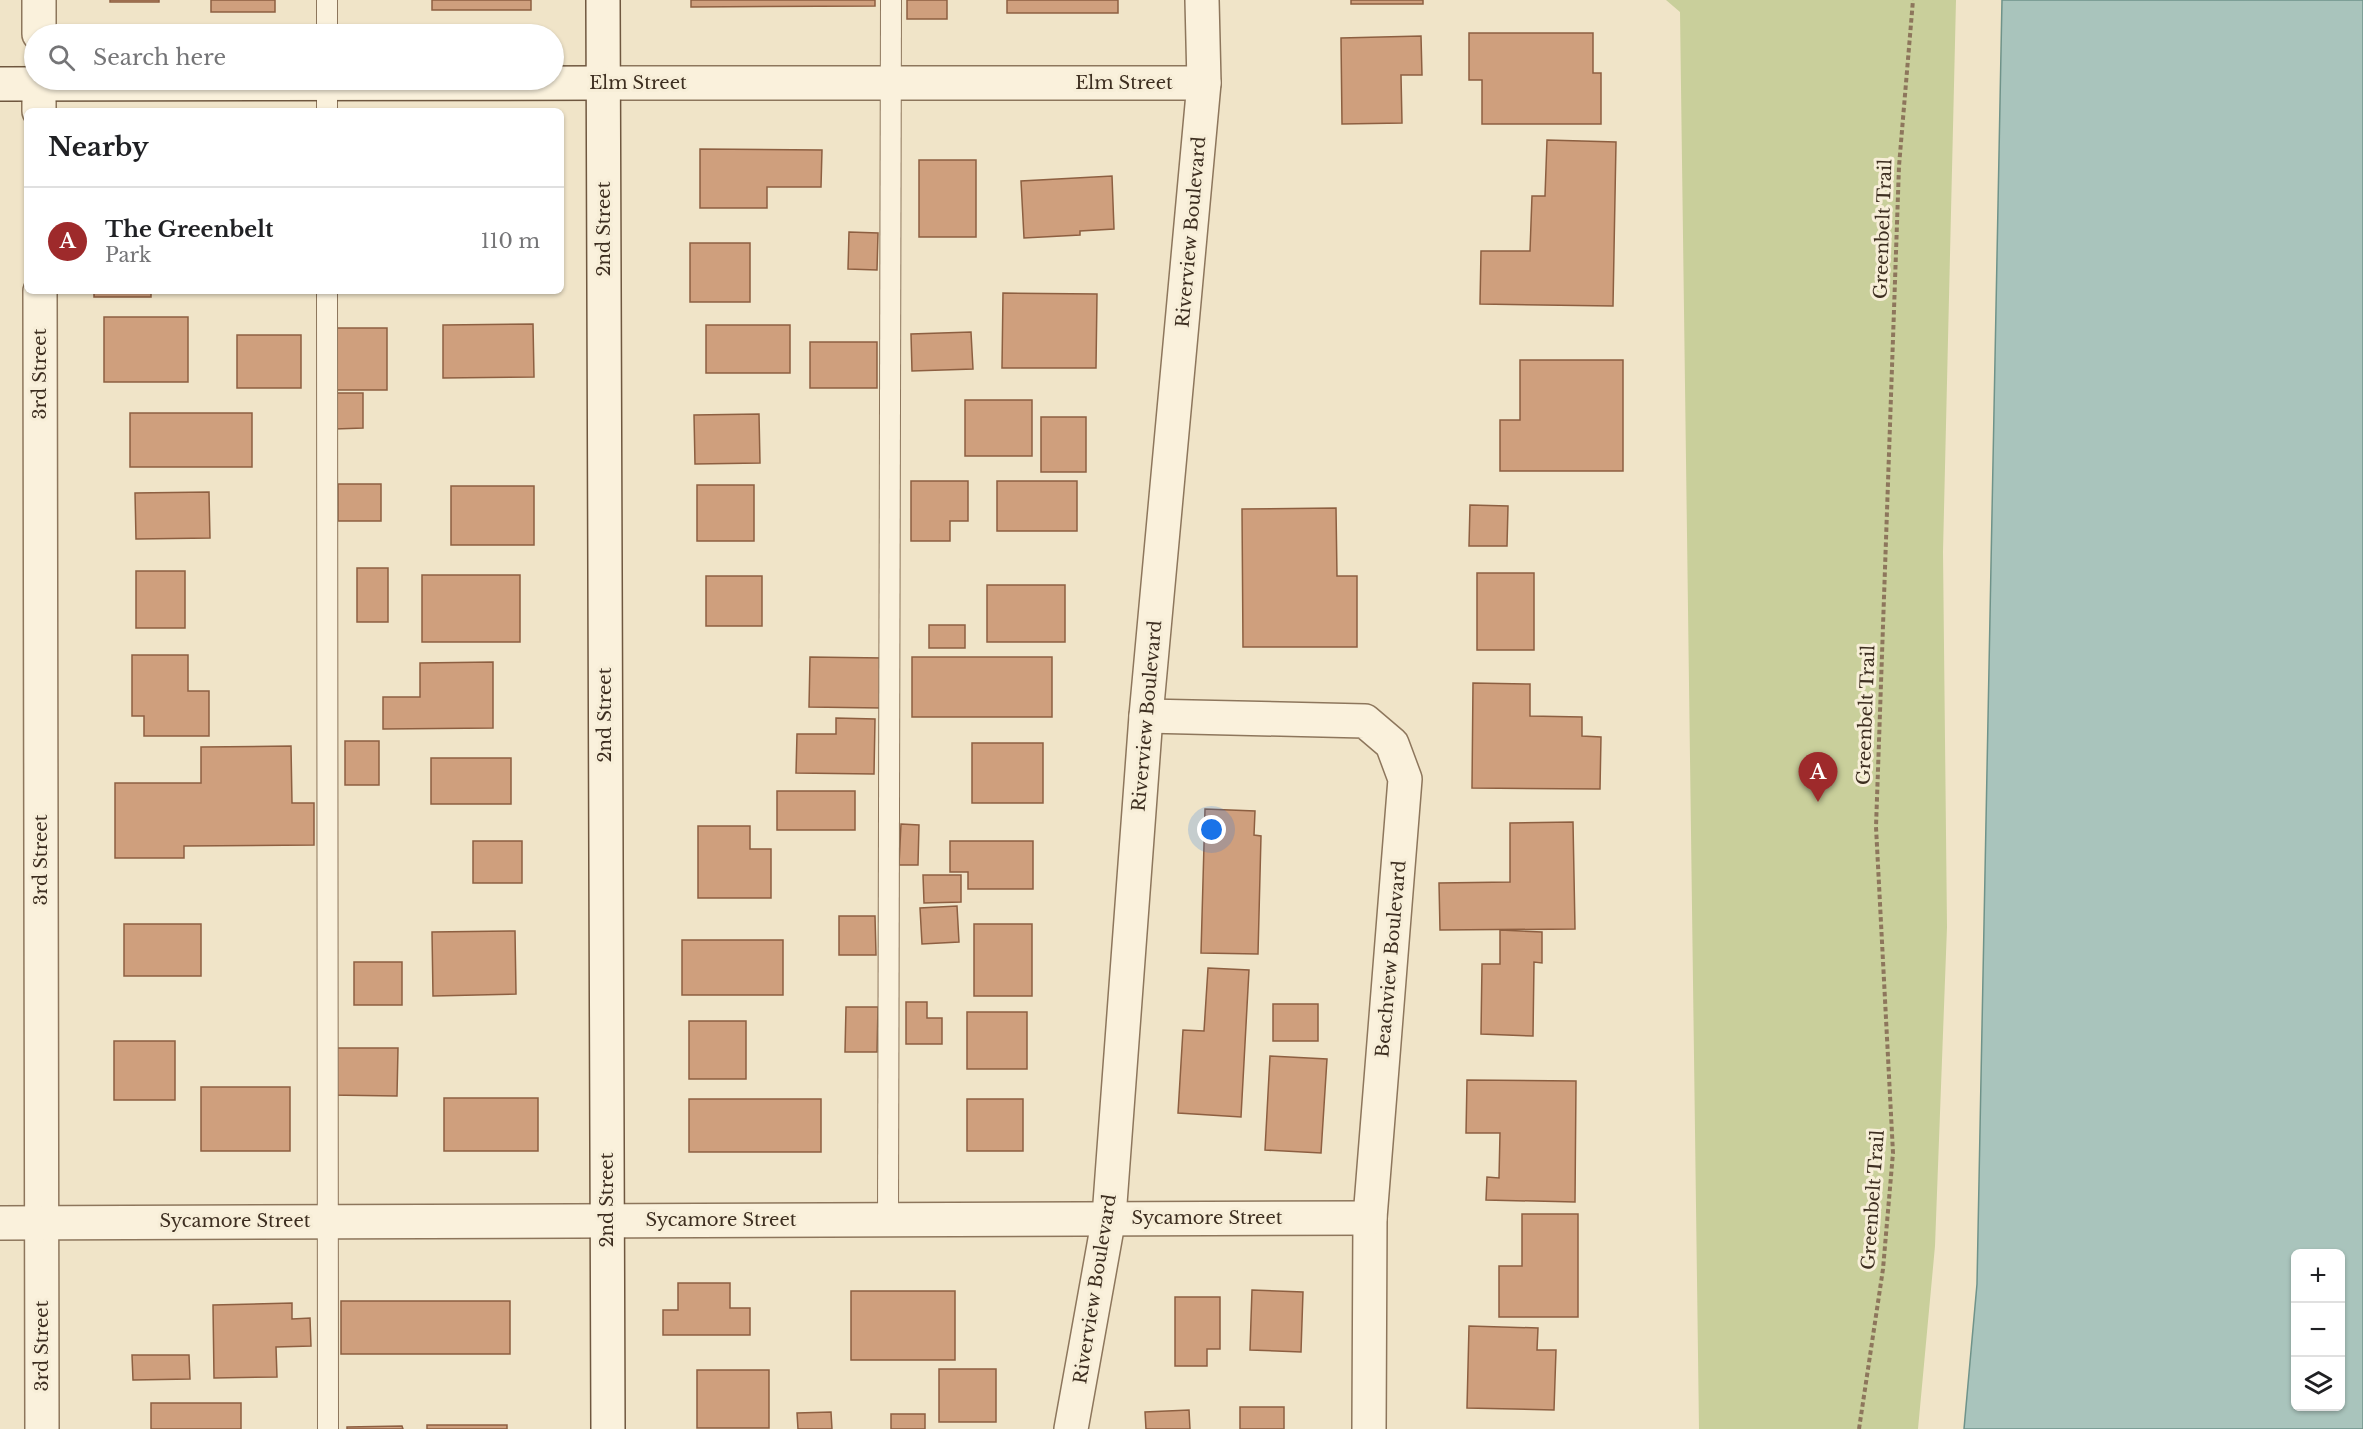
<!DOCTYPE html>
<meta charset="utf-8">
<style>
:root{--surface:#fff;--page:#f6f6f6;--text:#202124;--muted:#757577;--line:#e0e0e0;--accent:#9e2a2b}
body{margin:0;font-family:"Libre Baskerville",serif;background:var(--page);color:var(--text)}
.controls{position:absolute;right:18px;bottom:18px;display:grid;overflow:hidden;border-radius:9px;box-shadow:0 2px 4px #0004}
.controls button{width:54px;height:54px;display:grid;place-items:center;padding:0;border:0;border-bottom:2px solid var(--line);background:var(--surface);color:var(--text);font:30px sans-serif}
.you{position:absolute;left:1212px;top:830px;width:21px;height:21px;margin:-15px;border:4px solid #fff;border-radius:50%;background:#1a73e8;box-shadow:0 0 0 9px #1a73e833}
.badge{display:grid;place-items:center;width:39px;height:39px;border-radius:50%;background:var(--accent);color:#fff;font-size:20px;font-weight:700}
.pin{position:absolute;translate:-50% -50px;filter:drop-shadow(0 2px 3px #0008)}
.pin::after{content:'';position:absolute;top:32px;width:21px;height:18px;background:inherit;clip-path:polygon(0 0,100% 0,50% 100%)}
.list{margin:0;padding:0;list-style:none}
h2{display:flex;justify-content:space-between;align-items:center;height:78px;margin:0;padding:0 24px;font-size:26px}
h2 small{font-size:20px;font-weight:400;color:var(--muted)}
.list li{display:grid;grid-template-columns:39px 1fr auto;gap:18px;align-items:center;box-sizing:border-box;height:108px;padding:0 24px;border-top:2px solid var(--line)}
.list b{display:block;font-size:22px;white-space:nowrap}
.list p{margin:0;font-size:20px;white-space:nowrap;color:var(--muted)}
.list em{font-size:20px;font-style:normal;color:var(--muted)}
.icon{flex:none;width:33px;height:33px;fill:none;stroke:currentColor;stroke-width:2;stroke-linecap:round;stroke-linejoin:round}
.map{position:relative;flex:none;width:2363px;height:1429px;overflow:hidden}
.search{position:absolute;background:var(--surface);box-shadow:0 2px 4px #0004;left:24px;top:24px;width:540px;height:66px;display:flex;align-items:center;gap:15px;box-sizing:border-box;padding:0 21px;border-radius:33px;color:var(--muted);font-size:22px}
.panel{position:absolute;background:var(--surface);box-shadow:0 2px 4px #0004;left:24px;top:108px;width:540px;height:186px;border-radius:9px}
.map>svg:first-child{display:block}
.green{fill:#c9cf9b}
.water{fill:#a9c4bc;stroke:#6f938a;stroke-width:1.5;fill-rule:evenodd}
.building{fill:#cf9f7d;stroke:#8d5f41;stroke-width:1.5}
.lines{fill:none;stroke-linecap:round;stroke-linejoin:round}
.lane-casing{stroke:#8d765c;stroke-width:22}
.street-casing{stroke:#8d765c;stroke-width:36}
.secondary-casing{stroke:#6f573f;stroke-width:36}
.path{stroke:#8d765c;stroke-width:4;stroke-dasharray:4.5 3;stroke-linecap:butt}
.lane{stroke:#faf1dc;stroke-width:20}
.street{stroke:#faf1dc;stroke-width:33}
.secondary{stroke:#faf1dc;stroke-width:33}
.labels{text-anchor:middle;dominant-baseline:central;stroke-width:6;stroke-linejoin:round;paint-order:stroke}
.street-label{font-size:18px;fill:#3d2e20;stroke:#f7eed8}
</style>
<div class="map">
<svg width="2363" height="1429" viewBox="0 0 2363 1429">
<rect width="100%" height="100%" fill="#f0e4c8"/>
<path class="green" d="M1666,0h290l-13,552 4,375 -12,319 -17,183h-219l-19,-1417z"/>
<path class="water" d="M2002,0h361v1429h-399l13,-145zM2296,1254h44v152h-44z"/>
<g class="building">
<rect x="110" y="0" width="49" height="2"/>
<rect x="211" y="0" width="64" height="12"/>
<rect x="432" y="0" width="99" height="10"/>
<path d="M691,0h184v6l-184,1z"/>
<rect x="907" y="0" width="40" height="19"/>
<rect x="1007" y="0" width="111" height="13"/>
<rect x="1351" y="0" width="72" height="4"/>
<path d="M1469,33h124v40h8v51h-119v-44h-13z"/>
<path d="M1421,36l1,39h-21l1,48 -60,1 -1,-86z"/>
<path d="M1547,140l69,2 -3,164 -133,-2 1,-53h49l2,-55h13z"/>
<path d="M700,149l122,1 -1,37h-54v21h-67z"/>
<rect x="919" y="160" width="57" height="77"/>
<path d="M1112,176l2,53 -34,2v4l-56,3 -3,-57z"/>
<path d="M849,232l29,1 -1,37 -29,-1z"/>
<rect x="690" y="243" width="60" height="59"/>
<rect x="94" y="291" width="57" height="6"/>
<path d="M1003,293l94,1 -1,74h-94z"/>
<rect x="104" y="317" width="84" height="65"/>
<path d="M533,324l1,53 -91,1v-53z"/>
<rect x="706" y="325" width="84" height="48"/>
<rect x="337" y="328" width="50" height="62"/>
<path d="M971,332l2,37 -61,2 -1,-37z"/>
<rect x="237" y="335" width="64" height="53"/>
<rect x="810" y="342" width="67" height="46"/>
<path d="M1520,360h103v111h-123v-51h20z"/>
<path d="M335,393h28v35l-28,1z"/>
<rect x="965" y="400" width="67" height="56"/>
<rect x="130" y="413" width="122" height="54"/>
<path d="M759,414l1,49 -65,1 -1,-49z"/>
<rect x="1041" y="417" width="45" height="55"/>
<path d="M911,481h57v40h-18v20h-39z"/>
<rect x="997" y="481" width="80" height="50"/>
<rect x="338" y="484" width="43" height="37"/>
<rect x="697" y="485" width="57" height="56"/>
<rect x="451" y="486" width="83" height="59"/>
<path d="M209,492l1,46 -74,1 -1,-46z"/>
<path d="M1470,505l38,1 -1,40h-38z"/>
<path d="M1336,508l1,68h20v71h-114l-1,-138z"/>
<rect x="357" y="568" width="31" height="54"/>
<rect x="136" y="571" width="49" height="57"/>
<rect x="1477" y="573" width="57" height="77"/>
<rect x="422" y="575" width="98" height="67"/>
<rect x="706" y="576" width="56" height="50"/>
<rect x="987" y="585" width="78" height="57"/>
<rect x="929" y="625" width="36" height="23"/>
<path d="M132,655h56v36h21v45h-65v-20h-12z"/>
<path d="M810,657l73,1 -1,50 -73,-1z"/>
<rect x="912" y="657" width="140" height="60"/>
<path d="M493,662v66l-110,1v-32h37v-34z"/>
<path d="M1473,683l57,1v32l52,1v19l19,1 -1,52 -128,-1z"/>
<path d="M836,718l39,1 -1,55 -78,-1 1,-39h39z"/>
<rect x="345" y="741" width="34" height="44"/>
<rect x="972" y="743" width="71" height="60"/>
<path d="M291,746l1,57h22v42l-130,1v12h-69v-75h86v-36z"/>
<rect x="431" y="758" width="80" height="46"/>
<rect x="777" y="791" width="78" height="39"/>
<path d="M1205,809l50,2 -1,24 7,1 -3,118 -57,-1z"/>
<path d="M1573,822l2,107 -135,1 -1,-47 71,-1v-59z"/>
<path d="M901,824l18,1 -1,40h-19z"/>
<path d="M698,826h52v23h21v49h-73z"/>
<rect x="473" y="841" width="49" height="42"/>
<path d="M950,841h83v48h-65v-17h-18z"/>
<path d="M923,875h38v27l-37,1z"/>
<path d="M957,906l2,36 -37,2 -2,-36z"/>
<path d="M839,916h36l1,39h-37z"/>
<rect x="124" y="924" width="77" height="52"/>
<rect x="974" y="924" width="58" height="72"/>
<path d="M1500,930l42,2v31l-8,-1 -1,74 -52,-2 1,-70h18z"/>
<path d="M515,931l1,63 -83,2 -1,-64z"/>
<rect x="682" y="940" width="101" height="55"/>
<rect x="354" y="962" width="48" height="43"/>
<path d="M1208,968l41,2 -8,147 -63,-4 5,-83 21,1z"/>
<path d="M906,1002h21v16h15v26h-36z"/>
<rect x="1273" y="1004" width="45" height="37"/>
<path d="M846,1007h32l-1,45h-32z"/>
<rect x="967" y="1012" width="60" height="57"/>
<rect x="689" y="1021" width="57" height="58"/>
<rect x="114" y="1041" width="61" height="59"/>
<path d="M330,1048h68l-1,48 -68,-1z"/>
<path d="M1270,1056l57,3 -6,94 -56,-3z"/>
<path d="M1467,1080l109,1 -1,121 -89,-2 1,-23 12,1 1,-45h-34z"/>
<rect x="201" y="1087" width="89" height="64"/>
<rect x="444" y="1098" width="94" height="53"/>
<rect x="689" y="1099" width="132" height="53"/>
<rect x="967" y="1099" width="56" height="52"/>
<path d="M1522,1214h56v103h-79v-51h23z"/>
<path d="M678,1283h52v25h20v27h-87v-25h15z"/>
<path d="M1252,1290l51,2 -2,60 -51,-2z"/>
<rect x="851" y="1291" width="104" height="69"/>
<path d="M1175,1297h45v52h-13v17h-32z"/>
<rect x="341" y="1301" width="169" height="53"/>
<path d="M292,1303v16l18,-1 1,28 -35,1 1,30 -63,1 -1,-73z"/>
<path d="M1469,1326l69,2 -1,22h19l-2,60 -87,-2z"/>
<path d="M132,1355h57l1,24 -57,1z"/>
<rect x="939" y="1369" width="57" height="53"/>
<rect x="697" y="1370" width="72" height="58"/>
<rect x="151" y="1403" width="90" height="26"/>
<rect x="1240" y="1407" width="44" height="22"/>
<path d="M1189,1410l1,19h-44l-1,-17z"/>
<path d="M831,1412l1,17h-34l-1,-16z"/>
<rect x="891" y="1414" width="34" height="15"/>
<rect x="427" y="1425" width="80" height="4"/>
<path d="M402,1426l1,3h-56v-2z"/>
</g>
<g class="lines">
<g class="lane-casing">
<g id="lane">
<path d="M327,0v34"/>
<path d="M327,80v31"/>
<path d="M327,291l1,1138"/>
<path d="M888,1219l3,-1219"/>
</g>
</g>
<g class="street-casing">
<g id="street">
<path d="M39,0v34"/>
<path d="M39,80v31"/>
<path d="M603,83h601"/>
<path d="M40,291l2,1138"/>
<path d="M1146,716l219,5 27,23 13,35 -35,439 -1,211"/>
<path d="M0,1223l1370,-5"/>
<path d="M1071,1429l38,-212 37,-501 58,-633 -2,-83"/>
</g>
</g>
<g class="secondary-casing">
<g id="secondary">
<path d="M603,0l5,1429"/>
<path d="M0,84l603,-1"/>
</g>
</g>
<path class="path" d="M1859,1429l24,-160 10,-116 -17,-326 23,-661 14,-166"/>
<use href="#lane" class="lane"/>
<use href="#street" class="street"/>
<use href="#secondary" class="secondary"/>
</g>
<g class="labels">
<g class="street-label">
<text x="638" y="83">Elm Street</text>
<text x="1124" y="83">Elm Street</text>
<text transform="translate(604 229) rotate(-90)">2nd Street</text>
<text transform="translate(1883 229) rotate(-88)">Greenbelt Trail</text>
<text transform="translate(1191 232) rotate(-85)">Riverview Boulevard</text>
<text transform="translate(40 374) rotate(-90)">3rd Street</text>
<text transform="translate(605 715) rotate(-90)">2nd Street</text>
<text transform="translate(1866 715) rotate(-88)">Greenbelt Trail</text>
<text transform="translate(1147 716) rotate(-85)">Riverview Boulevard</text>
<text transform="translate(41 860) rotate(-90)">3rd Street</text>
<text transform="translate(1391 959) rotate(-85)">Beachview Boulevard</text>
<text transform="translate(607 1200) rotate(-90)">2nd Street</text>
<text transform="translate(1873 1200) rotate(-86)">Greenbelt Trail</text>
<text x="1207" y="1218">Sycamore Street</text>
<text x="721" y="1220">Sycamore Street</text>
<text x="235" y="1221">Sycamore Street</text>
<text transform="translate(1095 1289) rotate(-81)">Riverview Boulevard</text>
<text transform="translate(42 1346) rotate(-90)">3rd Street</text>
</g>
</g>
</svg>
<div class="controls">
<button>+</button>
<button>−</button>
<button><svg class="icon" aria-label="layers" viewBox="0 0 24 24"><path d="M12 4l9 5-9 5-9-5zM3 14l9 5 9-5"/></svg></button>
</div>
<div class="you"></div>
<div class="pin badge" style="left:1818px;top:802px">A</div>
<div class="search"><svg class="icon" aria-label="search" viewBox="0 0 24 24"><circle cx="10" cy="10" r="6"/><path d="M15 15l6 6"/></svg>Search here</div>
<section class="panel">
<h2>Nearby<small></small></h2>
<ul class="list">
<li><span class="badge">A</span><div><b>The Greenbelt</b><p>Park</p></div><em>110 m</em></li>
</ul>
</section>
</div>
